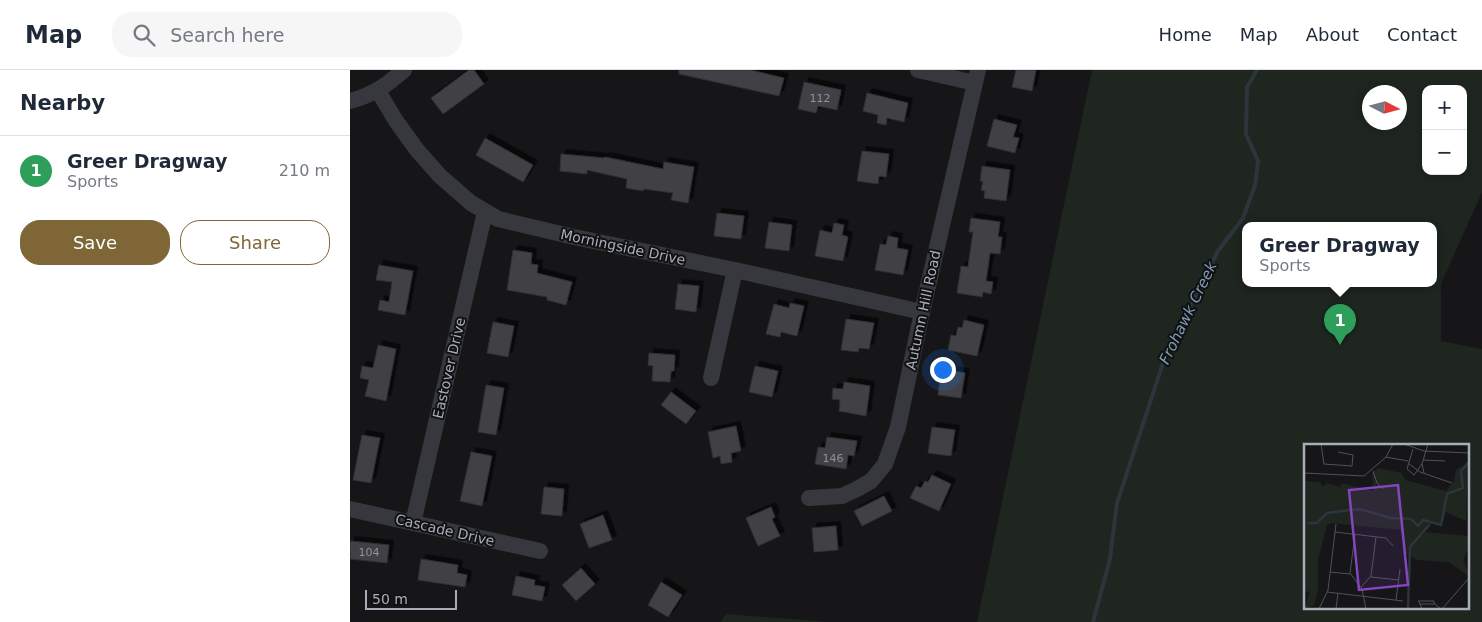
<!DOCTYPE html>
<meta charset="utf-8">
<style>
:root{--surface:#fff;--page:#f6f6f7;--text:#1f2937;--muted:#747a83;--line:#e0e1e3;--accent:#7e6636}
body{margin:0;font-family:"DejaVu Sans",sans-serif;background:var(--page);color:var(--text)}
.controls{position:absolute;right:15px;top:15px;display:grid;overflow:hidden;border-radius:10px;box-shadow:0 2px 8px #0003}
.controls button{width:45px;height:45px;display:grid;place-items:center;padding:0;border:0;border-bottom:1px solid var(--line);background:var(--surface);color:var(--text);font:25px sans-serif}
.compass{position:absolute;left:1012px;top:15px;width:45px;height:45px;border-radius:50%;background:var(--surface);box-shadow:0 2px 8px #0003;rotate:96deg}
.scale{position:absolute;left:15px;bottom:12px;width:92px;box-sizing:border-box;padding-left:5px;border:2px solid #a8adb8;border-top:0;font-size:14px;line-height:18px;white-space:nowrap;color:#a8adb8;-webkit-text-stroke:4px #111113;paint-order:stroke}
.you{position:absolute;left:592px;top:299px;width:18px;height:18px;margin:-12px;border:4px solid #fff;border-radius:50%;background:#1a73e8;box-shadow:0 0 0 8px #1a73e833}
.badge{display:grid;place-items:center;width:32px;height:32px;border-radius:50%;background:var(--accent);color:#fff;font-size:16px;font-weight:700}
.pin{position:absolute;translate:-50% -41px;filter:drop-shadow(0 1px 2px #0008)}
.pin::after{content:'';position:absolute;top:26px;width:18px;height:15px;background:inherit;clip-path:polygon(0 0,100% 0,50% 100%)}
.popup{position:absolute;left:892px;top:152px;width:195px;height:65px;box-sizing:border-box;display:grid;place-content:center;border-radius:10px;background:var(--surface);filter:drop-shadow(0 1px 4px #0005);font-size:16px;white-space:nowrap;color:var(--muted)}
.popup b{font-size:19px;color:var(--text)}
.popup::after{content:'';position:absolute;left:50%;top:100%;margin-left:-10px;border:10px solid transparent;border-top-color:var(--surface)}
.list{margin:0;padding:0;list-style:none}
h2{display:flex;justify-content:space-between;align-items:center;height:65px;margin:0;padding:0 20px;font-size:21px}
h2 small{font-size:16px;font-weight:400;color:var(--muted)}
.list li{display:grid;grid-template-columns:32px 1fr auto;gap:15px;align-items:center;box-sizing:border-box;height:70px;padding:0 20px;border-top:1px solid var(--line)}
.list b{display:block;font-size:19px;white-space:nowrap}
.list p{margin:0;font-size:16px;white-space:nowrap;color:var(--muted)}
.list em{font-size:16px;font-style:normal;color:var(--muted)}
.actions{display:flex;gap:10px;padding:15px 20px}
.actions a{flex:1;padding:11px 0;border:1px solid var(--accent);border-radius:20px;text-align:center;font-size:18px;color:var(--accent)}
.actions .main{background:var(--accent);color:#fff}
.icon{flex:none;width:28px;height:28px;fill:none;stroke:currentColor;stroke-width:2;stroke-linecap:round;stroke-linejoin:round}
.map{position:relative;flex:none;width:1132px;height:552px;overflow:hidden}
header{display:flex;align-items:center;gap:30px;box-sizing:border-box;height:70px;padding:0 25px;background:var(--surface);border-bottom:1px solid var(--line)}
header strong{font-size:24px}
nav{display:flex;gap:28px;margin-inline-start:auto;font-size:18px}
.search{width:350px;height:45px;background:var(--page);display:flex;align-items:center;gap:12px;box-sizing:border-box;padding:0 18px;border-radius:20px;color:var(--muted);font-size:19px}
main{display:flex}
aside{flex:1;background:var(--surface)}
.map>svg:first-child{display:block}
.green{fill:#1e261f;fill-rule:evenodd}
.lines{fill:none;stroke-linecap:round;stroke-linejoin:round}
.stream{stroke:#2c353c;stroke-width:4}
.building{fill:#404145;stroke:#303034;filter:url(#shadow)}
.minor{stroke:#37383d;stroke-width:16}
.labels{text-anchor:middle;dominant-baseline:central;stroke-width:4;stroke-linejoin:round;paint-order:stroke}
.number-label{font-size:11px;fill:#8e929b}
.street-label{font-size:14px;fill:#a8adb8;stroke:#111113}
.water-label{font-size:15px;font-style:italic;fill:#7f9bb3;stroke:#111113}
.inset-river{fill:none;stroke:#2c353c;stroke-width:2.5}
.inset-road{fill:none;stroke:#505258;stroke-width:1}
.view{fill:#8446be;fill-opacity:0.15;stroke:#8446be;stroke-width:2.5}
.inset-edge{fill:none;stroke:#a8adb8;stroke-width:2.5}
</style>
<header>
<strong>Map</strong>
<div class="search"><svg class="icon" aria-label="search" viewBox="0 0 24 24"><circle cx="10" cy="10" r="6"/><path d="M15 15l6 6"/></svg>Search here</div>
<nav><a>Home</a><a>Map</a><a>About</a><a>Contact</a></nav>
</header>
<main>
<aside>
<h2>Nearby<small></small></h2>
<ul class="list">
<li><span class="badge" style="background:#2e9e5b">1</span><div><b>Greer Dragway</b><p>Sports</p></div><em>210 m</em></li>
</ul>
<div class="actions"><a class="main">Save</a><a>Share</a></div>
</aside>
<div class="map">
<svg width="1132" height="552" viewBox="0 0 1132 552">
<defs>
<filter id="shadow"><feDropShadow dx="4.5" dy="-4.5" stdDeviation="0" flood-color="#0009"/></filter>
</defs>
<rect width="100%" height="100%" fill="#161618"/>
<g class="green">
<path d="M742,0h390v122l-41,92v57l41,8v273h-505zM1076,19h37v82h-37zM1019,22h31v30h-31zM896,156h188v58h-188zM956,376h162v162h-162z"/>
<path d="M376,544l102,8h-108z"/>
</g>
<g class="lines">
<path class="stream" d="M743,552l17,-63 7,-56 49,-149 52,-103 25,-33 12,-33 3,-24 -12,-27 1,-47 10,-17"/>
</g>
<g class="building">
<path d="M119,0h5l10,14 -41,30 -12,-16z"/>
<path d="M329,0h71l34,8 -5,18 -100,-22z"/>
<path d="M666,0h20l-4,21 -20,-4z"/>
<path d="M454,12l37,8 -4,20 -19,-4 -2,7 -18,-4z"/>
<path d="M517,23l41,10 -4,19 -17,-4 -1,7 -9,-2 1,-8 -15,-4z"/>
<path d="M644,49l23,6 -4,12 6,1 -4,15 -28,-7z"/>
<path d="M135,68l48,27 -10,17 -47,-27z"/>
<path d="M512,81l27,3 -3,23 -7,-1 -1,8 -21,-3z"/>
<path d="M211,84l43,4 1,-1 58,12 1,-7 30,5 -6,36 -17,-3 2,-7 -29,-4 -1,2 -17,-3 1,-9 -40,-9v4l-27,-3z"/>
<path d="M632,96l28,4 -4,31 -22,-3 1,-7 -4,-1 2,-9h-3z"/>
<path d="M367,143l27,3 -3,23 -27,-3z"/>
<path d="M621,148l29,4 -2,15h4l-2,17 -10,-1 -4,28 7,1 -2,12 -8,-2 -1,5 -25,-4 4,-27 7,1 5,-35h-4z"/>
<path d="M419,152l23,3 -3,26 -24,-3z"/>
<path d="M484,153l10,2 -2,10 6,2 -5,24 -28,-5 5,-26 12,3z"/>
<path d="M538,166l10,2 -1,10 11,2 -5,25 -28,-5 5,-26 6,1z"/>
<path d="M163,180l19,3 -1,11 7,1 -1,8 35,9 -6,23 -19,-5v-3l-40,-7z"/>
<path d="M29,195l34,6 -8,44 -27,-5 2,-10 9,2 3,-20 -16,-2z"/>
<path d="M328,214l21,2 -3,26 -21,-3z"/>
<path d="M440,233l14,3 -7,30 -16,-4 -1,5 -14,-3 8,-30 15,4z"/>
<path d="M496,249l28,4 -5,26 -10,-1 -1,4 -17,-2z"/>
<path d="M614,250l20,5 -7,31 -29,-6 3,-15 5,1 2,-9 4,1z"/>
<path d="M143,252l21,4 -6,31 -21,-4z"/>
<path d="M28,275l18,4 -10,52 -21,-5 4,-16 -9,-2 2,-12 11,2z"/>
<path d="M299,283l26,2 -1,16h-3l-1,11 -18,-1 1,-15 -5,-1z"/>
<path d="M405,296l23,5 -6,26 -23,-5z"/>
<path d="M591,299l24,4 -4,25 -23,-3z"/>
<path d="M494,312l26,4 -4,30 -27,-5 1,-11 -8,-1 1,-11 10,1z"/>
<path d="M136,315l18,3 -8,47 -18,-3z"/>
<path d="M321,322l25,19 -10,13 -25,-19z"/>
<path d="M386,356l5,25 -10,2 1,9 -11,2 -1,-8 -7,2 -5,-26z"/>
<path d="M582,357l23,3 -4,26 -23,-3z"/>
<path d="M12,365l18,3 -9,45 -18,-3z"/>
<path d="M477,367l30,4 -3,15 -6,-1 -2,14 -31,-5 3,-17 7,1z"/>
<path d="M121,382l21,4 -10,50 -22,-5z"/>
<path d="M582,405l19,9 -12,27 -29,-13 6,-12 5,2 4,-7 3,1z"/>
<path d="M194,417l20,2 -2,27 -21,-2z"/>
<path d="M534,426l8,15 -30,15 -8,-15z"/>
<path d="M421,437l4,10 -3,2 8,17 -22,10 -12,-28z"/>
<path d="M253,445l9,25 -23,8 -9,-24z"/>
<path d="M486,456l2,24 -24,2 -2,-24z"/>
<path d="M0,471l39,4 -2,18 -37,-4z"/>
<path d="M71,489l37,6 -1,8 10,2 -2,12 -47,-7z"/>
<path d="M231,498l14,16 -19,17 -14,-16z"/>
<path d="M166,506l19,4 -1,5 11,2 -3,14 -30,-6z"/>
<path d="M311,512l21,13 -14,22 -20,-12z"/>
</g>
<g class="lines">
<g class="minor">
<path d="M568,0l57,13"/>
<path d="M28,21l18,30 21,29 23,26 31,27 27,16 76,18 161,33 187,42"/>
<path d="M0,31c23,-6 37,-16 54,-31"/>
<path d="M361,308l24,-108"/>
<path d="M459,428l33,-2 15,-7 14,-8 14,-17 13,-37 24,-115 56,-242"/>
<path d="M0,439l190,42"/>
<path d="M63,453l72,-311"/>
</g>
</g>
<g class="labels">
<g class="number-label">
<text x="470" y="28">112</text>
<text x="483" y="388">146</text>
<text x="19" y="482">104</text>
</g>
<g class="street-label">
<text transform="translate(273 177) rotate(12)">Morningside Drive</text>
<text transform="translate(573 240) rotate(-78)">Autumn Hill Road</text>
<text transform="translate(99 298) rotate(-77)">Eastover Drive</text>
<text transform="translate(95 460) rotate(13)">Cascade Drive</text>
</g>
<g class="water-label">
<text transform="translate(838 243) rotate(-64)">Frohawk Creek</text>
</g>
</g>
<g transform="translate(954 374)">
<rect width="165" height="165" fill="#161618"/>
<path d="M164,19l-2,58 -20,-9 -4,12h-10l-7,8 44,4v11l-6,13 6,16 -21,-14 -31,-2 -13,-8 -1,-22 -72,-7 -4,2 -9,35v30l-4,15 -10,4 6,-17 -6,-1v-114l1,4 15,1 3,5 4,-4 13,4 2,-4 31,8 -1,-18 6,-5 24,5 3,7 41,11 8,-10 2,-11z" fill="#1e261f"/>
<path class="inset-river" d="M4,79h9l10,-10 32,-4 32,9 20,1 7,7 5,-6 18,5 6,-31 16,-6 -2,-17 8,-9M104,165l2,-62 19,-22"/>
<path class="inset-road" d="M17,0l3,20 28,2 1,-11 -15,-3M100,0l20,7 45,2M109,5l-6,20 7,6 8,-11M0,9v17M82,13l22,4M119,16l22,1M104,19l12,9 32,11M69,27l4,12 6,6M0,29l60,3 22,-19 7,-13M120,29l-2,-9 6,-20M31,88l51,6 7,8M51,91l-5,38 12,16 4,20M26,128l20,2M67,133l28,3M57,143l10,-11 5,-39M23,148l76,9M92,156l4,-31M116,160l-2,-3h16v3M15,165l9,-19 8,-66M32,165l2,-16M118,165l-2,-5h15l6,5M138,165l27,-31"/>
<path class="view" d="M94,41l10,100 -49,5 -10,-100z"/>
<rect width="165" height="165" class="inset-edge"/>
</g>
</svg>
<div class="controls">
<button>+</button>
<button>−</button>
</div>
<svg class="compass" viewBox="-18 -18 36 36"><path d="M0-13l5 13h-10z" fill="#e53935"/><path d="M0 13l5-13h-10z" fill="#747a83"/></svg>
<div class="scale">50 m</div>
<div class="you"></div>
<div class="pin badge" style="left:990px;top:275px;background:#2e9e5b">1</div>
<div class="popup"><b>Greer Dragway</b>Sports</div>
</div>
</main>
